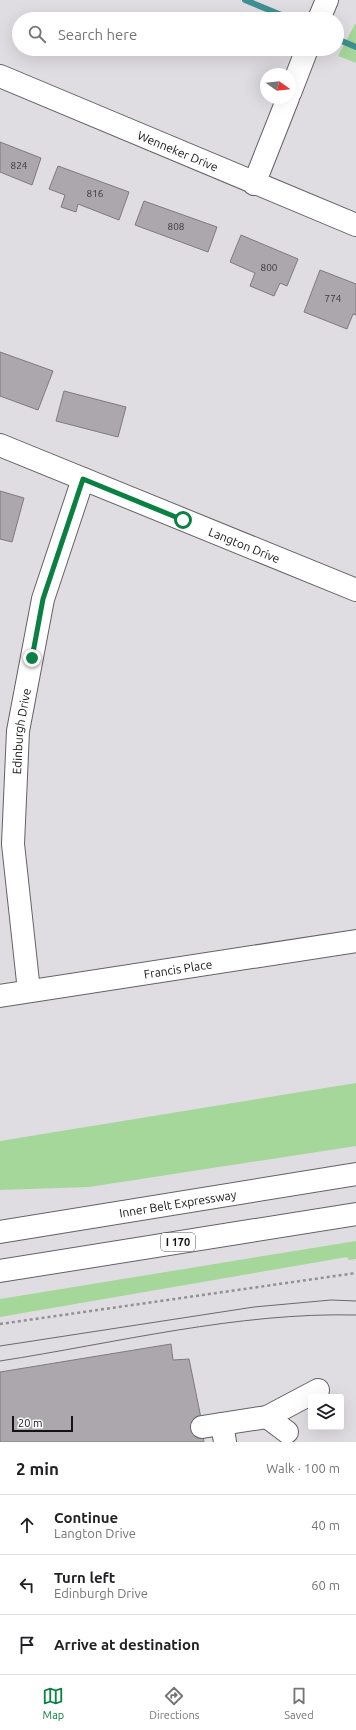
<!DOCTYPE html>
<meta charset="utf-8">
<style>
:root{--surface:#fff;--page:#f6f6f6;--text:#202124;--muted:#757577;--line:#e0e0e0;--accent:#0b8043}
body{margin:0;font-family:Ubuntu,sans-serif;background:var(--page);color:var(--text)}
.controls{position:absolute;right:12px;bottom:12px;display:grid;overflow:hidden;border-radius:4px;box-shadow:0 4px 16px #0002}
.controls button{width:36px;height:36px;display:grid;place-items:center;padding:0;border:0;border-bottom:1px solid var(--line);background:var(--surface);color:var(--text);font:20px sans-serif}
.compass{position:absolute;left:260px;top:68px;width:36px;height:36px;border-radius:50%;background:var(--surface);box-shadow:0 4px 16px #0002;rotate:105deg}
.scale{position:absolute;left:12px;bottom:10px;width:61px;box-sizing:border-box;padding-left:4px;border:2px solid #131214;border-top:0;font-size:11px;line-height:14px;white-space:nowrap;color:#131214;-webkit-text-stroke:3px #fff;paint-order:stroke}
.stop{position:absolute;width:12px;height:12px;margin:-9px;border:3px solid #0b8043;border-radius:50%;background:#fff}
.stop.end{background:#0b8043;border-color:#fff;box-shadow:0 1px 4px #0008}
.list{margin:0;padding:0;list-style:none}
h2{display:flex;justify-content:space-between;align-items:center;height:52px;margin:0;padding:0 16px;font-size:17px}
h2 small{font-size:13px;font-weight:400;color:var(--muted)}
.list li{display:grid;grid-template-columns:26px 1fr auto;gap:12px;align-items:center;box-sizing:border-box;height:60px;padding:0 16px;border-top:1px solid var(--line)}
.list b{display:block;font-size:15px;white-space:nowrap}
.list p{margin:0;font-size:13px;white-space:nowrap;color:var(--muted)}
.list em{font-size:13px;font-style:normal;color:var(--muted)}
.icon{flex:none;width:22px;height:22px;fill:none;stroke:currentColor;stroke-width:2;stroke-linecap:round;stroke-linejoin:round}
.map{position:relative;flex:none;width:356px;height:1442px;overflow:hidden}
.search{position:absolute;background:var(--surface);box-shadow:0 4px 16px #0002;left:12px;right:12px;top:12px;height:44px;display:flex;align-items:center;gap:10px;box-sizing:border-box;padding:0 14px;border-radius:22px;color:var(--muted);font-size:15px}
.sheet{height:232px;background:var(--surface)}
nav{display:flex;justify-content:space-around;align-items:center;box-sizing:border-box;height:56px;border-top:1px solid var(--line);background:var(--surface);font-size:11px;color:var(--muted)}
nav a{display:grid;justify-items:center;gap:2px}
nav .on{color:var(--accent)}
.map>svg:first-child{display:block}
.green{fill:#a4d799}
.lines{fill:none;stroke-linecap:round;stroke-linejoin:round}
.stream{stroke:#3d9192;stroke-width:6}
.building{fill:#aba7ac;stroke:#7e7a7f}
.minor-casing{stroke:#646165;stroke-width:24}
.highway-casing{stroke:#646165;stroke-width:24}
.path{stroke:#929093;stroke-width:2.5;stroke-dasharray:3 3;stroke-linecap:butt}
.minor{stroke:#fff;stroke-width:22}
.highway{stroke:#fff;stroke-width:22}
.tram{stroke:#6a686b;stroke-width:1}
.route{stroke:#0b8043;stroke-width:5}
.labels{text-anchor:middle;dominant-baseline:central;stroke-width:3;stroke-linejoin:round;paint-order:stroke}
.number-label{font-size:10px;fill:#39373a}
.shield{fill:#fff;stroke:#5a595a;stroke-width:1}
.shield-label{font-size:11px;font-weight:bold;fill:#131214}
.street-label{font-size:12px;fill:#131214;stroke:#fff}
</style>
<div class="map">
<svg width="356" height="1442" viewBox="0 0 356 1442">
<rect width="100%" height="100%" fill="#e0dde2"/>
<g class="green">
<path d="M355,24h1v39l-18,-7z"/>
<path d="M356,1083v63l-267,41 -89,3v-49z"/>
<path d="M356,1241v18l-7,1 -2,-3 -347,60v-18z"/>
</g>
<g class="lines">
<g class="stream">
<path d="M245,0l46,19"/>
<path d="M337,39l19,8"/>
</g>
</g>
<g class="building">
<path d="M0,142l41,16 -9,27 -32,-13z"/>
<path d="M58,166l71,26 -10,28 -41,-16 -2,8 -15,-5 4,-12 -16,-6z"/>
<path d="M144,201l73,26 -9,25 -73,-27z"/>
<path d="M241,235l57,24 -11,27 -7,-3 -6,13 -24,-10 5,-13 -25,-11z"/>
<path d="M320,270l36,14v31l-3,-1 -6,15 -43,-17z"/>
<path d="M0,352l53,19 -15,39 -38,-14z"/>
<path d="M64,391l62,16 -8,30 -62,-16z"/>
<path d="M0,491l24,7 -12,44 -12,-3z"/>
<path d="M171,1344l2,16 16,-1 11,54 4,29h-204v-70z"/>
</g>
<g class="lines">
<g class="minor-casing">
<g id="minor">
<path d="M319,19l8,-19"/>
<path id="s1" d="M0,76l356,149"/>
<path d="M290,93l17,-44"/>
<path d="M254,184l34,-86"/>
<path id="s2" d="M0,445l356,145"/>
<path id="s3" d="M29,991l-16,-147 5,-113 25,-132 40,-120"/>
<path id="s4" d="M0,996l356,-55"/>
<path d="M267,1417l20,15"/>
<path d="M222,1424l3,18"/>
<path d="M202,1427l65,-10 51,-27"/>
</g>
</g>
<g class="highway-casing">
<g id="highway">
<path id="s5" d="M0,1232l356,-58"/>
<path d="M0,1271l356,-57"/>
</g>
</g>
<path class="path" d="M0,1324l356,-51"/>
<use href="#minor" class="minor"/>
<use href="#highway" class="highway"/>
<g class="tram">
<path d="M0,1346l254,-39 77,-7 25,1"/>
<path d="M0,1361c116,-18 238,-49 356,-46"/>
</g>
</g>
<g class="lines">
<path class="route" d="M32,658l11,-59 40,-120 100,41"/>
</g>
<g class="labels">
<g class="number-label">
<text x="19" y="165">824</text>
<text x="95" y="193">816</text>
<text x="176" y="226">808</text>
<text x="269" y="267">800</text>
<text x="333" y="298">774</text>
</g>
<rect class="shield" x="161" y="1233" width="34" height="18" rx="3"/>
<g class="shield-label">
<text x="178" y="1242">I 170</text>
</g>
<g class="street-label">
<text stroke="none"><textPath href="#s1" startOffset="193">Wenneker Drive</textPath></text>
<text stroke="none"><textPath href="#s2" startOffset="264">Langton Drive</textPath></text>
<text stroke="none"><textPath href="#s3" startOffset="261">Edinburgh Drive</textPath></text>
<text stroke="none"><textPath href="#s4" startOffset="180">Francis Place</textPath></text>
<text stroke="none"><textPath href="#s5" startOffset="180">Inner Belt Expressway</textPath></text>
</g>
</g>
</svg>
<div class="controls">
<button><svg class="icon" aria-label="layers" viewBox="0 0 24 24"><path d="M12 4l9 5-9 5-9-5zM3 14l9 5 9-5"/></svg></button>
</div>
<svg class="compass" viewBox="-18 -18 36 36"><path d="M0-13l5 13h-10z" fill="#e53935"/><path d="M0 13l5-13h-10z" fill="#757577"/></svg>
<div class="scale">20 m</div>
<div class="stop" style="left:183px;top:520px"></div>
<div class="stop end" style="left:32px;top:658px"></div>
<div class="search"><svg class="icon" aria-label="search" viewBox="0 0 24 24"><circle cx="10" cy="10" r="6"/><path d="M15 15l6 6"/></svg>Search here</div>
</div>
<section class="sheet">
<h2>2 min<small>Walk · 100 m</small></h2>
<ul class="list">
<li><svg class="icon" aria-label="ahead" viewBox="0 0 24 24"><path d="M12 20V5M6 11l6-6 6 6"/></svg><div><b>Continue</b><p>Langton Drive</p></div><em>40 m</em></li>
<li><svg class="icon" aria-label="left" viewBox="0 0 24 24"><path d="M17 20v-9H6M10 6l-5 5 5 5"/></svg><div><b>Turn left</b><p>Edinburgh Drive</p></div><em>60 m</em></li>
<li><svg class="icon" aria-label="arrive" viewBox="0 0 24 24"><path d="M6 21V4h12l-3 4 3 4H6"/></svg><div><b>Arrive at destination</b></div></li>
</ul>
</section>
<nav>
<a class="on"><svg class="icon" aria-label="map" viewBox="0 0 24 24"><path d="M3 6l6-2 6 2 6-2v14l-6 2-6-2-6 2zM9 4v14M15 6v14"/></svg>Map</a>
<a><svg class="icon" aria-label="directions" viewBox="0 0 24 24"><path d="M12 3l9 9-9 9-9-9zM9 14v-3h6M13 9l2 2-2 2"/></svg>Directions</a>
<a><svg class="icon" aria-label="saved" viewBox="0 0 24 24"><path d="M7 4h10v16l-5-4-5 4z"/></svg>Saved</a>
</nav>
